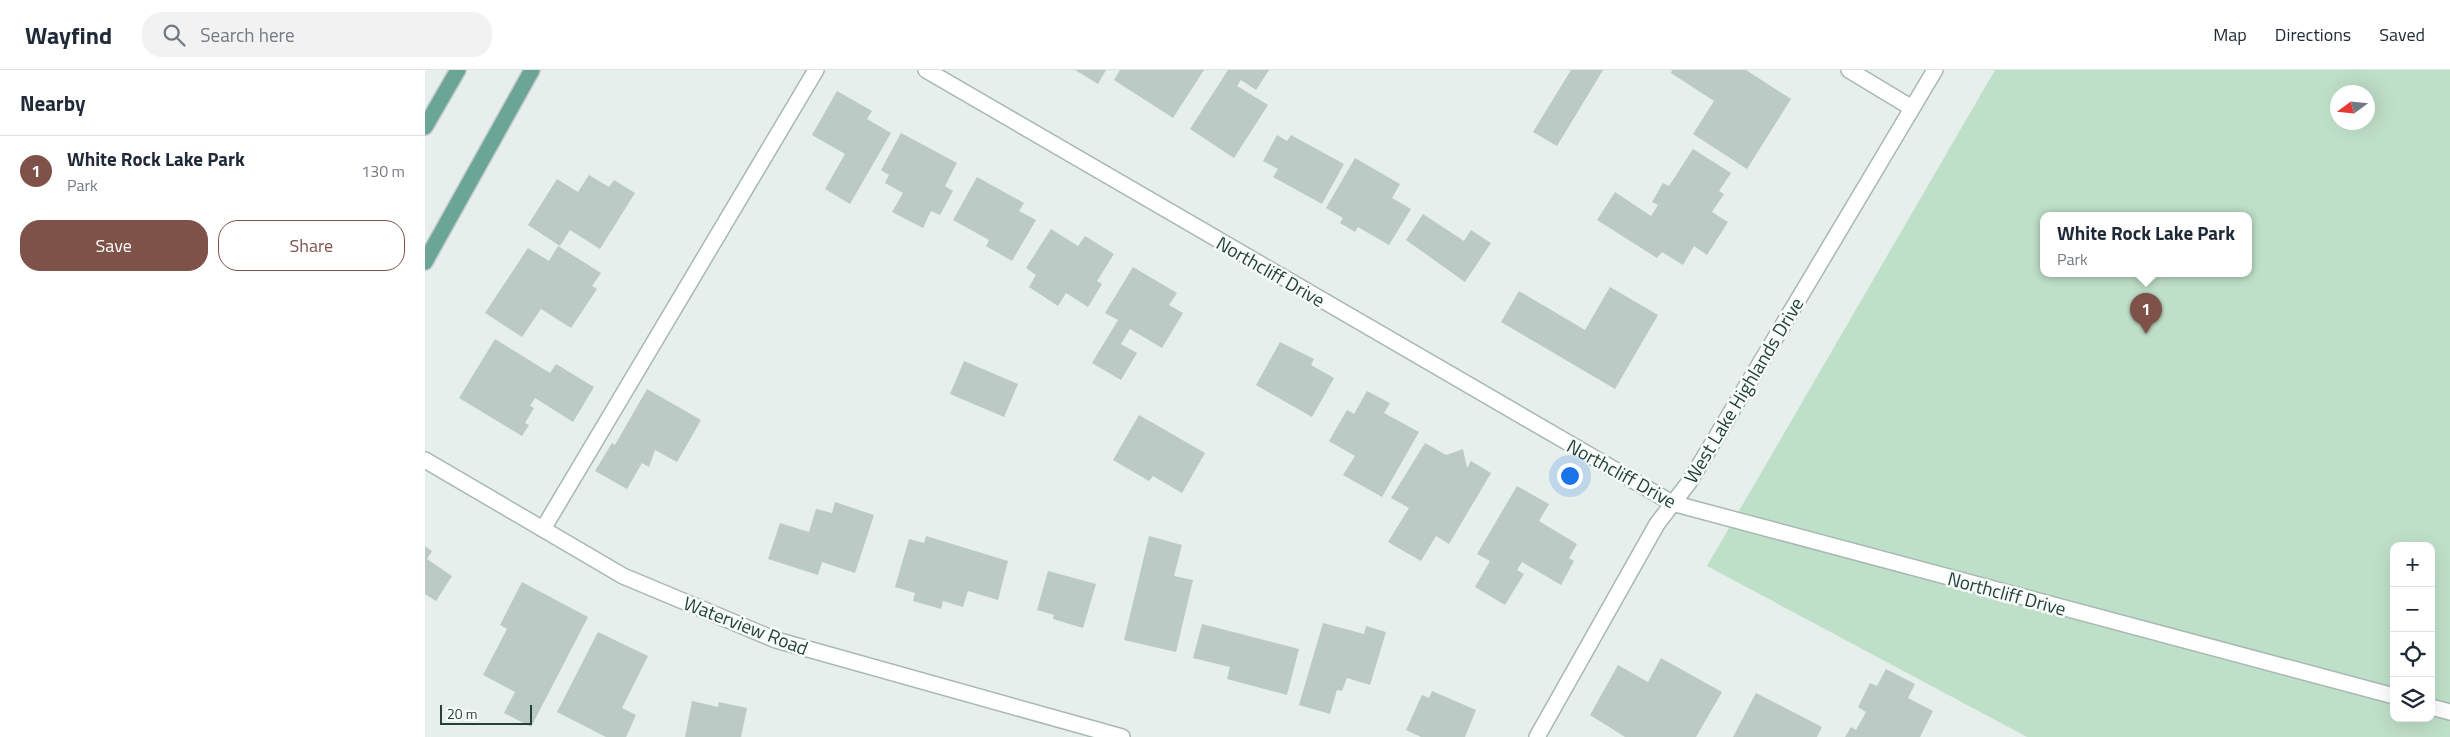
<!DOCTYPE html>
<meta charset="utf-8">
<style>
:root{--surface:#fff;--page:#f2f2f3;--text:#1f2937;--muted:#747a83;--line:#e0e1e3;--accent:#7f5249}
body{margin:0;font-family:"Titillium Web",sans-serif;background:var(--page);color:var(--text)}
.controls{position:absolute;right:15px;bottom:15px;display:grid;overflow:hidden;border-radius:10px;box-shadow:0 5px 20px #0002}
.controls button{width:45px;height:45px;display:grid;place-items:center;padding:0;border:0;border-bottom:1px solid var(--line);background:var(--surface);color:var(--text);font:25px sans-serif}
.compass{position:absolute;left:1905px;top:15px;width:45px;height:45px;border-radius:50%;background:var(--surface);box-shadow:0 5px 20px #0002;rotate:255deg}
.scale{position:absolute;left:15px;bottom:12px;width:92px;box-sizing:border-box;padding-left:5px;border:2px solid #24423a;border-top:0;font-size:14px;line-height:18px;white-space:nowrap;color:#24423a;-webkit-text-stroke:4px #f7fbf9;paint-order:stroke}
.you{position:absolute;left:1144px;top:405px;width:18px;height:18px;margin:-12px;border:4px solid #fff;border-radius:50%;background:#1a73e8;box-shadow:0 0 0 8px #1a73e833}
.badge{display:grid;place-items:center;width:32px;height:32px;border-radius:50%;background:var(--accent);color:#fff;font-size:16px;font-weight:700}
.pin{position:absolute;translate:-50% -41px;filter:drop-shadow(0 1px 2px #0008)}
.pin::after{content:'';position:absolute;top:26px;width:18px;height:15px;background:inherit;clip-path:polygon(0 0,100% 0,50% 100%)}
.popup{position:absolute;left:1615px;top:142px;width:212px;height:65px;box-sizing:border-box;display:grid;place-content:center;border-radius:10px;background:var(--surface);filter:drop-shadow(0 1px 4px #0005);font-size:16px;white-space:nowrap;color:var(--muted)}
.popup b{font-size:19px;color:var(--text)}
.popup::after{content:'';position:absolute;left:50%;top:100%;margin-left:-10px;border:10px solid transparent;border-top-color:var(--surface)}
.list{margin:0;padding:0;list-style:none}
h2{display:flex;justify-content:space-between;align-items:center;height:65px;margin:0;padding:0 20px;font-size:21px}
h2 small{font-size:16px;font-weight:400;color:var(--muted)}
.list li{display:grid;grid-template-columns:32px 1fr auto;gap:15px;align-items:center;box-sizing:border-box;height:70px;padding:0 20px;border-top:1px solid var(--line)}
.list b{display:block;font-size:19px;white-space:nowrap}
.list p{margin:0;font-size:16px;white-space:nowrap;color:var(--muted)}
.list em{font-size:16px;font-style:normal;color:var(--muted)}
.actions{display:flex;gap:10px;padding:15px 20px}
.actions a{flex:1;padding:11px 0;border:1px solid var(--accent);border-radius:20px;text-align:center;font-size:18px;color:var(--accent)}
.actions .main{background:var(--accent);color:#fff}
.icon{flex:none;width:28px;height:28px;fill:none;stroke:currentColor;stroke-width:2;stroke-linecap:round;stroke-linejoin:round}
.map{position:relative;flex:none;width:2025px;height:667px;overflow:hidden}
header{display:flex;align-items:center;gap:30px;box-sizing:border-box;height:70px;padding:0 25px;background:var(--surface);border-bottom:1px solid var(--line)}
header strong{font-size:24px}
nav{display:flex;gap:28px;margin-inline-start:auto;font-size:18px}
.search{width:350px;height:45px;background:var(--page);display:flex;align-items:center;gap:12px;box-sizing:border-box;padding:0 18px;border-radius:20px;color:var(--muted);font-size:19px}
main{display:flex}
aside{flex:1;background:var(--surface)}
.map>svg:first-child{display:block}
.green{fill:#bfe0c8;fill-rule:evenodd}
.building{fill:#bbcac4}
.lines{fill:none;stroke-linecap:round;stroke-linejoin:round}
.lane-casing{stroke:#a8b8b2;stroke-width:18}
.street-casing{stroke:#a8b8b2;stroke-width:18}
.primary-casing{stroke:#c2cac8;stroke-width:18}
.lane{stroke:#fff;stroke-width:15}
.street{stroke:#fff;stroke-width:15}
.primary{stroke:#6aa596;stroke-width:15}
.labels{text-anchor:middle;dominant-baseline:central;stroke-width:5;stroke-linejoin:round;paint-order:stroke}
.street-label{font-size:19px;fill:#24423a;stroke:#f7fbf9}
</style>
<header>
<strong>Wayfind</strong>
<div class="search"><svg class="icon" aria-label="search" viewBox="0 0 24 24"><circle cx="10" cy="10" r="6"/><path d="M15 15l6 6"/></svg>Search here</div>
<nav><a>Map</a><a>Directions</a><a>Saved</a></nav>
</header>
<main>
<aside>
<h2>Nearby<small></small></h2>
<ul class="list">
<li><span class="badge">1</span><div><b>White Rock Lake Park</b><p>Park</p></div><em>130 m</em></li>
</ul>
<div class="actions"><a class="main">Save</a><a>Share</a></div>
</aside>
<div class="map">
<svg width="2025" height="667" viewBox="0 0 2025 667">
<rect width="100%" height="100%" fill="#e6efeb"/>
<path class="green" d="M1570,0h455v667h-423l-320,-171zM1912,22h30v30h-30zM1618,145h206v58h-206zM1969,476h37v172h-37z"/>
<g class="building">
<path d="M650,0h31l-8,14z"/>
<path d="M695,0h84l-31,48 -59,-38z"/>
<path d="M803,0h41l-13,20 -15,-10 -4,6 31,19 -34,53 -44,-29z"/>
<path d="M1146,0h32l-46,76 -24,-14z"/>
<path d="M1247,0h74l45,29 -44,70 -54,-35 21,-33 -43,-28z"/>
<path d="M412,21l35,20 -5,8 24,14 -41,71 -25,-15 20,-35 -33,-19z"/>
<path d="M476,63l56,30 -12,23 8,5 -13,24 -9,-4 -8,17 -31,-16 11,-19 -18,-10 4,-8 -8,-5z"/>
<path d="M852,65l10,6 4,-6 53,29 -22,40 -49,-27 5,-8 -15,-8z"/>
<path d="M1268,79l38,24 -12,18 5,3 -12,18 16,10 -21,33 -13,-9 -11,19 -21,-13 -5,6 -60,-38 18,-28 36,24 7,-11 -6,-3 11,-19 6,3z"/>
<path d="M930,88l45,26 -8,14 19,11 -22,36 -31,-18 -3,5 -15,-9 3,-5 -17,-10z"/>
<path d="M164,105l20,12 5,-7 21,13 -35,56 -30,-19 -10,16 -32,-21 29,-46 21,13z"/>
<path d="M552,107l47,26 -5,8 17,9 -24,41 -26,-15 3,-6 -36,-20z"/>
<path d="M998,144l41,27 7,-11 20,13 -26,39 -59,-42z"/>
<path d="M626,159l27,17 7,-10 29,18 -17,27 5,3 -14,23 -22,-14 -8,13 -29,-19 7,-12 -10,-7z"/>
<path d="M133,176l43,27 -9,13 5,3 -26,39 -30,-19 -19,28 -37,-24 43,-65 21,13z"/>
<path d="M708,197l44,26 -8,12 14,8 -21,35 -32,-19 -9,15 16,9 -16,27 -29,-17 26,-43 -13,-7z"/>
<path d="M1185,217l48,28 -43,74 -114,-67 18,-31 66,39z"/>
<path d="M70,269l55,34 6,-9 38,23 -21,35 -38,-24 -5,8 4,2 -9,15 4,2 -7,11 -63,-38z"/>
<path d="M855,272l34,17 -3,6 23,13 -22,39 -56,-32z"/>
<path d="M539,291l54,23 -14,33 -54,-23z"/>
<path d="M222,319l54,31 -24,42 -22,-12 -6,17 -7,-4 -15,26 -32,-18 17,-28 3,2z"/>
<path d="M942,321l23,12 -6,10 35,19 -37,65 -39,-22 12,-19 -26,-15 18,-31 7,4z"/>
<path d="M714,345l66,38 -23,40 -29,-17 -4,5 -36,-21z"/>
<path d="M1000,373l21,12 17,-6 4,19 4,-7 20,12 -42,71 -13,-8 -15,25 -33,-19 21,-34 -18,-10z"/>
<path d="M1092,416l32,18 -10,17 38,23 -8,14 5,3 -13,24 -39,-23 -5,8 7,4 -19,31 -30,-18 15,-26 -13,-7z"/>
<path d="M410,432l39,13 -19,58 -33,-11 -4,13 -50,-16 12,-36 29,9 7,-23 16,4z"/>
<path d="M501,466l82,25 -10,39 -30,-9 -5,16 -20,-6 -2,8 -28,-8 2,-8 -20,-6 14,-48 15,4z"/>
<path d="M724,466l33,9 -8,31 19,4 -17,72 -52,-12z"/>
<path d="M0,476l7,5 -5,8 25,17 -16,25 -11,-7z"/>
<path d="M623,501l48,13 -13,44 -30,-9 1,-4 -17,-5z"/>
<path d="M97,512l66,35 -57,110 -27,-14 11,-21 -32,-17 24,-46 -7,-4z"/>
<path d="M898,553l41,11 2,-8 20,6 -16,53 -23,-7 -5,13 -5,-1 -7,24 -31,-9z"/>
<path d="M777,554l97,25 -12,46 -60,-16 3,-12 -37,-9z"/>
<path d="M173,562l50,24 -26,52 14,7 -10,22h-20l-49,-25z"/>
<path d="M1236,588l61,34 -26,45h-71l-35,-22 28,-50 30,17z"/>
<path d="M1461,599l29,15 -7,14 25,13 -13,26h-75l6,-10 5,3 10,-18 -8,-5 12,-24 7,3z"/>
<path d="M1007,621l44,19 -11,27h-44l-15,-7 16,-35 7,3z"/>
<path d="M1331,623l66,34 -5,10h-84z"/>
<path d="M267,631l26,6 1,-5 28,6 -6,29h-56z"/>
</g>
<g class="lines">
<g class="lane-casing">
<path id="lane" d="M118,459l273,-459"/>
</g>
<g class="street-casing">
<g id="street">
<path d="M501,0l746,433 722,193"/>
<path d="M1424,0l63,38"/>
<path d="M0,390l198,116 153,64 346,97"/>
<path d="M2006,637l19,5"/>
<path d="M1112,667l120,-213 33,-43 245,-411"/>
</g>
</g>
<g class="primary-casing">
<g id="primary">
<path d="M0,57l33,-57"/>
<path d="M0,192l107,-192"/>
</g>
</g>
<use href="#lane" class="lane"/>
<use href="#street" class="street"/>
<use href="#primary" class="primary"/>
</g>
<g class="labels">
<g class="street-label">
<text transform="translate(846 201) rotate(30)">Northcliff Drive</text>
<text transform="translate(1318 320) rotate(-59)">West Lake Highlands Drive</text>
<text transform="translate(1197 403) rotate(29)">Northcliff Drive</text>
<text transform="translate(1582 523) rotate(15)">Northcliff Drive</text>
<text transform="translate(321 555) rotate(21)">Waterview Road</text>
</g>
</g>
</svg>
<div class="controls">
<button>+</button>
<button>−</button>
<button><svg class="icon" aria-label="locate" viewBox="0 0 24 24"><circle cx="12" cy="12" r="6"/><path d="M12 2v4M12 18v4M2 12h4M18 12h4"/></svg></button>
<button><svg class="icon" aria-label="layers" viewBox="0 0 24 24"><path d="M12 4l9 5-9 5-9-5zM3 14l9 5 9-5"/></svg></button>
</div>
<svg class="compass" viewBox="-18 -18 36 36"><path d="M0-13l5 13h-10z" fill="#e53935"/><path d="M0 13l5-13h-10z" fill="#747a83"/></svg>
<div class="scale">20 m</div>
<div class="you"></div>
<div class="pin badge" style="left:1721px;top:264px">1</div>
<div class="popup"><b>White Rock Lake Park</b>Park</div>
</div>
</main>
